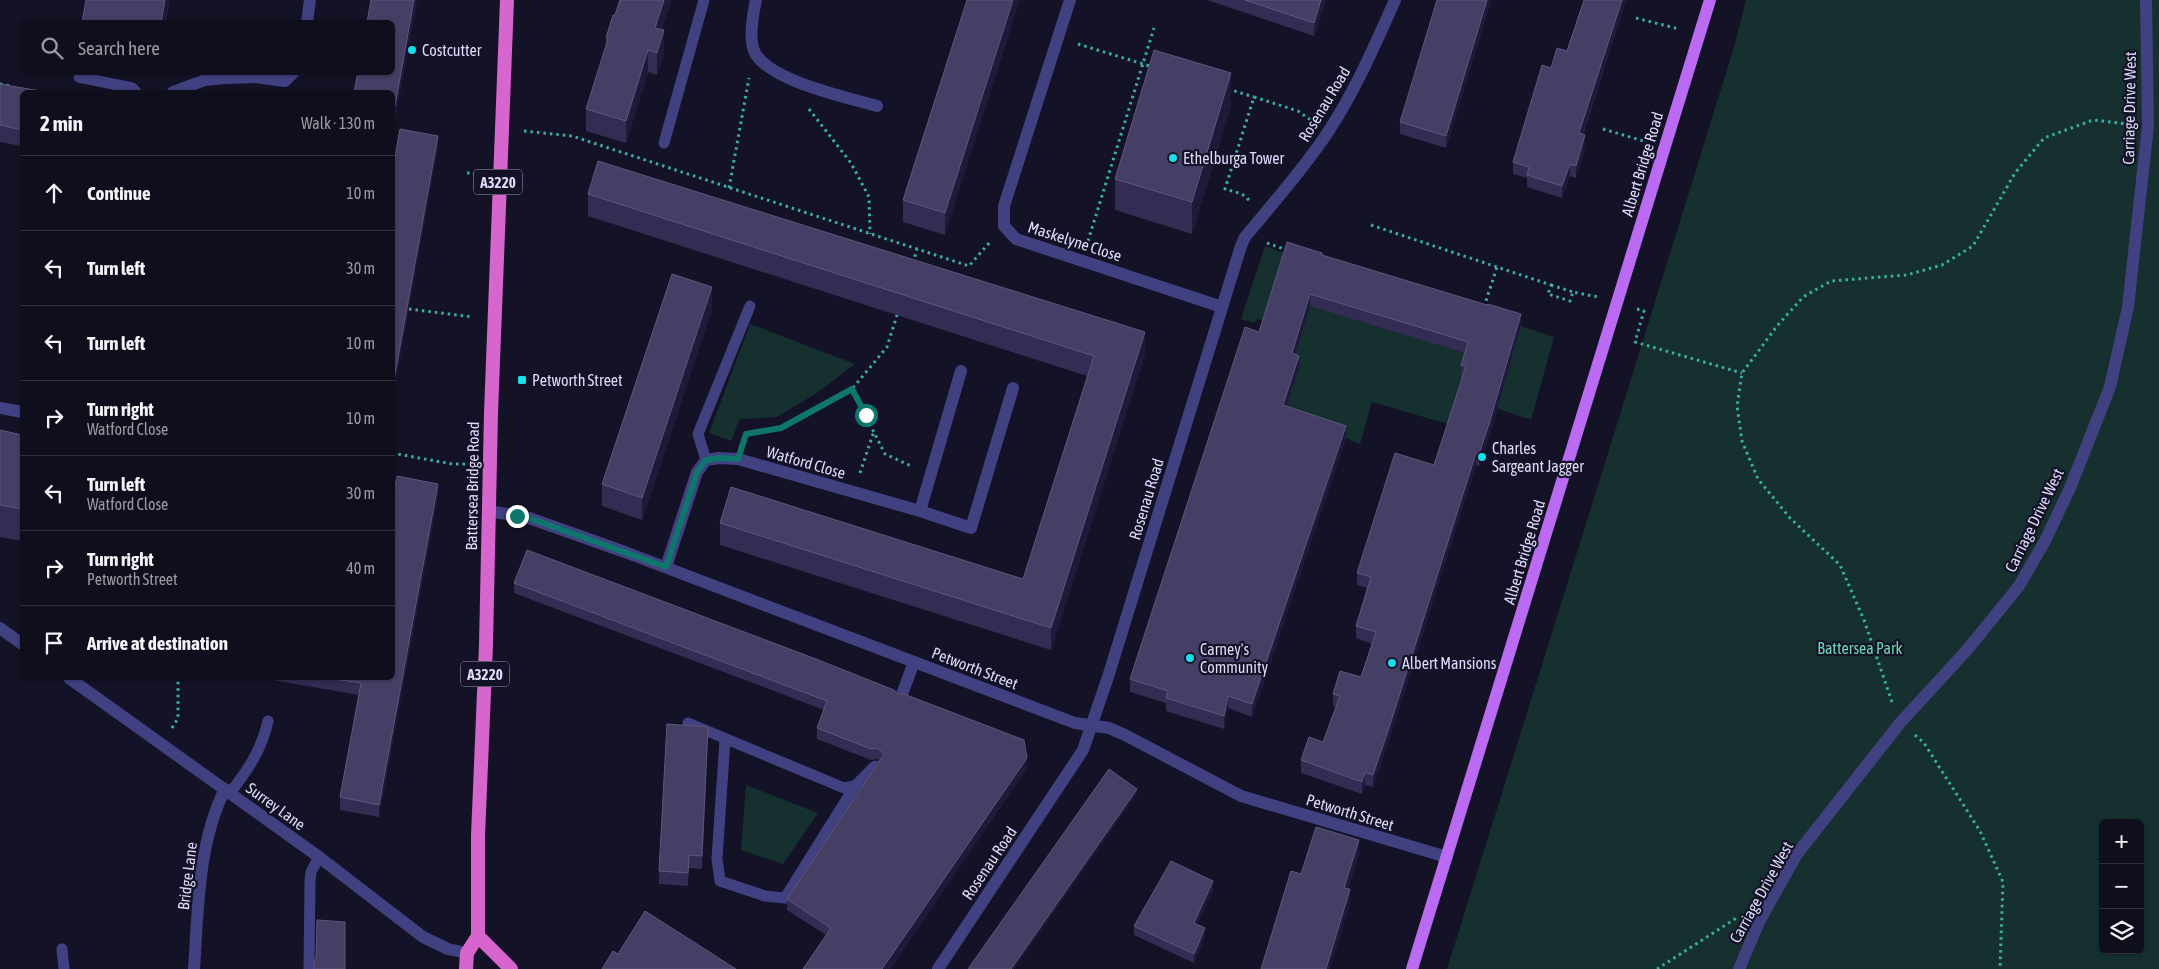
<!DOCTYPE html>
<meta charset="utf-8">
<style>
:root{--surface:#0f0e1c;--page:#181725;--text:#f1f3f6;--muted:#9b9ca3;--line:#2f2e3b}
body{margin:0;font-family:"Asap Condensed",sans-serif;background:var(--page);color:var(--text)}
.controls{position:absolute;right:15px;bottom:15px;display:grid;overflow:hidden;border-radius:8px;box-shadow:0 1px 4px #0004}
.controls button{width:45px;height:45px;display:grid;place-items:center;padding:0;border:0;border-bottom:1px solid var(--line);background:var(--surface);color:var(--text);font:25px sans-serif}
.stop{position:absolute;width:15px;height:15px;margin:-11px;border:4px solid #0f766e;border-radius:50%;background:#fff}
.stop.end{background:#0f766e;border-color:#fff;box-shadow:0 1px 5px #0008}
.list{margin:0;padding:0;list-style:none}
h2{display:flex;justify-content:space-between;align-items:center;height:65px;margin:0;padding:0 20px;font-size:21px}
h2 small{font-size:16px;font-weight:400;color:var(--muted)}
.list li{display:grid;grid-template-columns:32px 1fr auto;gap:15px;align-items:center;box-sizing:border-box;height:75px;padding:0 20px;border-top:1px solid var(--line)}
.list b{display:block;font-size:19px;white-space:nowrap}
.list p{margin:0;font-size:16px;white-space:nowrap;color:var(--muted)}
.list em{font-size:16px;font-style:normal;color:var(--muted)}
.icon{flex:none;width:28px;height:28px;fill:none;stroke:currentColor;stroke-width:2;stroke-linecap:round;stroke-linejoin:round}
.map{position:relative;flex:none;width:2159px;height:969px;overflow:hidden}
.search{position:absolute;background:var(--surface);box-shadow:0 1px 4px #0004;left:20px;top:20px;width:375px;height:55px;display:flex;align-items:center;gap:12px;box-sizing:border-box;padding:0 18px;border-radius:8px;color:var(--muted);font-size:19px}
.panel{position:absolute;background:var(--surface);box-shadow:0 1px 4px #0004;left:20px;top:90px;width:375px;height:590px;border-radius:8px}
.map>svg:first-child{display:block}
.green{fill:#15302e;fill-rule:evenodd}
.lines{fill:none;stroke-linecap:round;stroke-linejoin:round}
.path{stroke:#3bafa4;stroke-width:3;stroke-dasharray:2.5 4;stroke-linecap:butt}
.service{stroke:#414181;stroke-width:11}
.pedestrian{stroke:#414181;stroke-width:12}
.minor{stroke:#414181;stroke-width:12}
.primary{stroke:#ba6bf2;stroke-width:12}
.trunk{stroke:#d666ce;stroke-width:14}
.wall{fill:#332c53}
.shaded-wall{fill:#1f1a39}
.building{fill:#453f65;stroke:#5d577d}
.route{stroke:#0f766e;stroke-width:6}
.poi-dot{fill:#17deeb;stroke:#141226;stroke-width:2}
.labels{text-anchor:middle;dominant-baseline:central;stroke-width:4.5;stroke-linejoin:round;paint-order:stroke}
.shield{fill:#141226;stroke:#a19ebc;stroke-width:1}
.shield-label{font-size:15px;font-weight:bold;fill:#dddafc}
.poi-label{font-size:16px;fill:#dddafc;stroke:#141226;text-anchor:start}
.street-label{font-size:16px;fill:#dddafc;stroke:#141226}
.park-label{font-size:16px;fill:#6cd6b7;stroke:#141226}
</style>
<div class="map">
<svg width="2159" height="969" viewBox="0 0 2159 969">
<rect width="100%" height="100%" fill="#141226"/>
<g class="green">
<path d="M1746,0h413v969h-712c96,-307 192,-615 287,-922zM2103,823h37v127h-37z"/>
<path d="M1265,246l22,8 -22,67 -8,-2 -3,4 -13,-4z"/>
<path d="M1315,289l206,37 33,11 -23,83 -70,-24 -10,29 -79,-23 -12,42 -14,-6 -90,62 15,-141z"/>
<path d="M750,324l105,40 -38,29 -40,24 -37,2 -9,22 -22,-8z"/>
<path d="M746,785l72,28 -35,51 -42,-14z"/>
</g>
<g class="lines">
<g class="path">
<path d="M1636,18l43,11"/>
<path d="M1078,44l75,23"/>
<path d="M0,84l10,2"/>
<path d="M1228,89l26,8"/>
<path d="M809,109l42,54 18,34 1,37"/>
<path d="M1603,129l44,13"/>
<path d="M524,131l48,5 397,130 21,-24"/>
<path d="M467,173h13"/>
<path d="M729,188l20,-110"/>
<path d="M1249,200l-7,-6 -17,-5 29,-92 44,14 14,10"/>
<path d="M1371,225l180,60 -3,9 22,7 3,-9 25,5"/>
<path d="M1088,241l66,-213"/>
<path d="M1267,243l20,7"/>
<path d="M913,263l4,-14"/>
<path d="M1551,285l22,7"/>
<path d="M1484,307l13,-40"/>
<path d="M409,309l64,8"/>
<path d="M1637,309l7,2 -9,31 107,31"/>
<path d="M852,389l33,65 26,12"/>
<path d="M744,439l2,-5 35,-6 71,-39 35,-42 11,-35"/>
<path d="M392,453l60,11h17"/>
<path d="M860,473l14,-42"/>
<path d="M1892,702l-28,-82 -24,-55 -50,-47 -32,-39 -16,-38 -5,-35 5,-33 35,-47 26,-29 28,-16 76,-6 35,-10 31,-19 42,-73 29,-35 49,-18 34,4"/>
<path d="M172,728l6,-10v-40"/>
<path d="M1915,735l9,8 56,88 23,51 -3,87"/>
<path d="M1657,969l81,-52"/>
</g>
<g class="service">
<path d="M79,77l53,11 4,4"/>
<path d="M664,143l40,-143"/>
<path d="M706,460l-8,-26 52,-128"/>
<path d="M688,723l156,65 11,-2"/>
<path d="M725,739l-8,120 3,22 45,15 20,2 70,-112 20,-20"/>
<path d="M230,793c18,-23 32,-44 38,-72"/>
<path d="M62,949l2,20"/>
<path d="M309,969l1,-87 1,-10 8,-15"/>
</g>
<path class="pedestrian" d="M1739,969l21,-49 37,-66 103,-131 67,-73 52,-64 26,-45 25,-53 40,-101 18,-80 20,-181 -2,-126"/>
<g class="minor">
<path d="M756,0c-3,14 -8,40 -1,53 15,28 91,44 122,53"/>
<path d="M1070,0l-66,206v20l12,13 206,68"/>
<path d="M307,22l3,-22"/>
<path d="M173,92l32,-12 20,-2 31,-1 29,4 9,-9"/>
<path d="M0,408l22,4"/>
<path d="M489,511l40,7 96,34 450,171 34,5 16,7 116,61 206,61"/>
<path d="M920,511l41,-140"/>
<path d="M666,567l31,-95 9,-12 13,-2 19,1 182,52 51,17 42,-140"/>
<path d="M0,628l22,16"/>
<path d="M69,678l250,179 104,80 25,12 19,4"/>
<path d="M901,697l13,-35"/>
<path d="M194,969c4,-60 4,-126 31,-180"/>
<path d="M938,969l145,-219 25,-73 133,-431 4,-9c28,-34 58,-67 83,-105 27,-41 47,-87 67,-132"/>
</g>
<path class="primary" d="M1412,969l298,-969"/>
<g class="trunk">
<path d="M478,936l33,33"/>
<path d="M466,969l1,-16 11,-17v-100l8,-191 5,-232 16,-413"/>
</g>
</g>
<g class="wall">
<path d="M417,0l-22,119h-3v-27z"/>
<path d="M671,0l-9,29 2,23 -7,23 -9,-3 -22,71 -40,-12v-22l20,-62v-9l9,-23z"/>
<path d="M967,0l-22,235 -42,-13v-22z"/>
<path d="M1207,0h119l-12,36z"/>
<path d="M1491,0l-45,148 -46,-14v-12z"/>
<path d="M1626,0l-43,135 2,12 -9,31 -6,-2 -8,22 -35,-11v-9l-14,-4v-12l38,-94 16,-17z"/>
<path d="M0,84l22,8v54l-22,-4z"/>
<path d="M1231,105l-39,129 -77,-24v-31z"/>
<path d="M588,194l557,160 -94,296 -331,-105v-22l303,56 64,-203 -499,-160z"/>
<path d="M1322,255l199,71 -32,111 -10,29 -3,-1 -87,275 -16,47 -8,-2 -3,9 -61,-21v-13l22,-18 13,-35 -3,-1v-12l28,-17 11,-33 -16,-6v-12l11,-38 -10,-3v-12l77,-108 28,-87h-1v-13l4,-12 -155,-47 -15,49 4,13 -12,38 59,32 -94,279 -24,-9 -4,21 -58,-18v-8l-36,-11v-13l129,-347z"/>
<path d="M712,309l-70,211 -40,-14v-22z"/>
<path d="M0,430l22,5v106l-22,-4z"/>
<path d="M438,496l-59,321 -39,-7v-13l19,-102 -98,-17h131z"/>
<path d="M514,583l384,111 129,74 -137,201h-87l23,-34 -39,-25v-11l92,-139 -2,-1 -6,1 -54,-21v-11l7,-18 -310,-117z"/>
<path d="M708,740l-6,129 -13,-1 -1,18 -29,-2v-13z"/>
<path d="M1213,890l-16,34 8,12 -11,27 -60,-28v-9z"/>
</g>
<g class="shaded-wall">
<path d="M165,0h5l-4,22h-5z"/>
<path d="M414,0h3l-22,119v-13z"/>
<path d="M664,0h7l-16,50v-22z"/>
<path d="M1013,0h7l-75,235v-22z"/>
<path d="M1321,0h5l-12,36v-13z"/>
<path d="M1487,0h4l-45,148v-12z"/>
<path d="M1622,0h4l-47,145v-12z"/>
<path d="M664,30v22l-7,23v-22z"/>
<path d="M648,50v22l-22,71v-22z"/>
<path d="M1231,73v32l-39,129v-32z"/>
<path d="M1585,135v12l-9,31v-12z"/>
<path d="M438,136v12l-46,256v-13z"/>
<path d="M1570,164v12l-8,22v-12z"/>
<path d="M712,287v22l-70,211v-22z"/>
<path d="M1310,294v12l-18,60v-13z"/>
<path d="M1521,314v12l-32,111 -10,29v-12z"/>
<path d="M1145,332v22l-94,296v-22z"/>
<path d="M1299,356v12l-16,49v-12z"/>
<path d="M1346,426v12l-94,279v-13z"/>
<path d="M1476,453v12l-87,275 -16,47v-12z"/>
<path d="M438,484v12l-59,321v-12z"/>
<path d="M1228,696v12l-4,21v-13z"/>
<path d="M708,727v13l-6,129v-13z"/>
<path d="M1027,758v10l-137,201h-8z"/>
<path d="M1365,772v13l-3,9v-12z"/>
<path d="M1137,789v5l-123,175h-3z"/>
<path d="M1359,840v15l-15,48v-15z"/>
<path d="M1213,881v9l-19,42v-9z"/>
<path d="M1350,889v15l-20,65h-4z"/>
<path d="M1205,928v8l-11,27v-9z"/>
</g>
<g class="building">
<path d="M86,0h79l-4,22h-79z"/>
<path d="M371,0h43l-19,106h-3v-14h-38l4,-20h34v-50h-25z"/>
<path d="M620,0h44l-9,28 9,2 -7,23 -9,-3 -22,71 -40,-12 22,-70 -2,-1 7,-23h2z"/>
<path d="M967,0h46l-68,213 -42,-13z"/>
<path d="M1245,0h76l-7,23z"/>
<path d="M1437,0h50l-41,136 -46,-14z"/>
<path d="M1584,0h38l-43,133 6,2 -9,31 -6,-2 -8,22 -35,-11 2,-8 -16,-5 29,-97 9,3 6,-20 10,3z"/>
<path d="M1154,50l77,23 -39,129 -77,-23z"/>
<path d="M0,84l46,8h-24v38l-22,-5z"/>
<path d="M400,129l38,7 -46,255v-218z"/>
<path d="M598,161l547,171 -94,296 -331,-105 11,-36 292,92 71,-223 -506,-162z"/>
<path d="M1287,242l35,11v2l165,50 1,-1 33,10 -32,110 -10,30 -3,-1 -87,275 -16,47 -8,-3 -3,10 -61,-22 8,-23 14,5 17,-46 -7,-2 7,-23 21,6 15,-45 -20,-6 15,-49 -14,-4 38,-120 39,12 32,-99 -5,-1 7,-23 -158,-48 -18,59 7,3 -16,49 63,21 -94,278 -24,-8 -4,20 -58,-18 2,-7 -38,-12 115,-352 14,5z"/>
<path d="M672,274l40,13 -70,211 -40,-14z"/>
<path d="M0,430l22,5v74l-22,-4z"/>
<path d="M397,476l41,8 -59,321 -39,-8 21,-114 -33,-5h64v-176z"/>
<path d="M527,550l289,109 78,31 4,4h6l120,46 3,18 -145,211h-79l28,-41 -44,-29 97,-145 -7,-6 -6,1 -54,-21 10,-27 -313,-118z"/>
<path d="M667,724l41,3 -6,129 -13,-1 -1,18 -29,-2z"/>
<path d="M1109,769l28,20 -126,180h-43z"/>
<path d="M1316,827l43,13 -15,48 6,1 -24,80h-65l30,-98 10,3z"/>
<path d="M1171,861l42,20 -19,42 11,5 -11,26 -60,-28z"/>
<path d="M645,911l91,58h-134l11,-18 5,3z"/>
<path d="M317,920l28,2v47h-31v-7l2,-5z"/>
</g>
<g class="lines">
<path class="route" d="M517,516l12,2 137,49 31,-95 9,-12 13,-2 19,1 8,-25 35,-6 71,-39 14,26"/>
</g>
<g class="poi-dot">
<circle cx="412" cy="50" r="5"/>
<circle cx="1173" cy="158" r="5"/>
<rect x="517" y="375" width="10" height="10" rx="2.5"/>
<circle cx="1482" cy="457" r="5"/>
<circle cx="1190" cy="658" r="5"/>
<circle cx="1392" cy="663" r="5"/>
</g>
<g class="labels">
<g class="shield">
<rect x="474" y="169.5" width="48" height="25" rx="4"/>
<rect x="461" y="661.5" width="48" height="25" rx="4"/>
</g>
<g class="shield-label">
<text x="498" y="182">A3220</text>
<text x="485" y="674">A3220</text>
</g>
<g class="poi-label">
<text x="422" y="50">Costcutter</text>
<text x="1183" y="158">Ethelburga Tower</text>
<text x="532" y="380">Petworth Street</text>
<text x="1492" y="448">Charles<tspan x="1492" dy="18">Sargeant Jagger</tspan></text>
<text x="1200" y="649">Carney's<tspan x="1200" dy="18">Community</tspan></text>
<text x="1402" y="663">Albert Mansions</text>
</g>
<g class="street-label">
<text transform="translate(1324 104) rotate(-59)">Rosenau Road</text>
<text transform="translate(2129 108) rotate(-89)">Carriage Drive West</text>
<text transform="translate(1642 164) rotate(-73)">Albert Bridge Road</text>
<text transform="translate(1075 241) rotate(18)">Maskelyne Close</text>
<text transform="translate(806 462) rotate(16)">Watford Close</text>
<text transform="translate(472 486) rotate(-89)">Battersea Bridge Road</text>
<text transform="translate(1146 499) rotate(-73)">Rosenau Road</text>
<text transform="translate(2034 520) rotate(-64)">Carriage Drive West</text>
<text transform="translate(1524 552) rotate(-73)">Albert Bridge Road</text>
<text transform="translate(975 668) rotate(21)">Petworth Street</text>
<text transform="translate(276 806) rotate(36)">Surrey Lane</text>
<text transform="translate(1350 812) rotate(17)">Petworth Street</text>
<text transform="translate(989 863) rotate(-56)">Rosenau Road</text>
<text transform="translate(187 876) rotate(-83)">Bridge Lane</text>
<text transform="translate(1761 892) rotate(-61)">Carriage Drive West</text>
</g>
<g class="park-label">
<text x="1860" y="648">Battersea Park</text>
</g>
</g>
</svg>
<div class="controls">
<button>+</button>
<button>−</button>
<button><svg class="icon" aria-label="layers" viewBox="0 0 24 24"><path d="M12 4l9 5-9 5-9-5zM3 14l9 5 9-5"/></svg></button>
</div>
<div class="stop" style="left:866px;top:415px"></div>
<div class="stop end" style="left:517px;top:516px"></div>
<div class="search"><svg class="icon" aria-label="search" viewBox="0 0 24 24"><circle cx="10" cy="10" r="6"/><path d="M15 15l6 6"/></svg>Search here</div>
<section class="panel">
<h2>2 min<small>Walk · 130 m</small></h2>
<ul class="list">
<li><svg class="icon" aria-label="ahead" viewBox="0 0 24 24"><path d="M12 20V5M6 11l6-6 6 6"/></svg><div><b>Continue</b></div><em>10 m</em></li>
<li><svg class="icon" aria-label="left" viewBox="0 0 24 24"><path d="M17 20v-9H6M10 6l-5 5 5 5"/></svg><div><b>Turn left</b></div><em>30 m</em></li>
<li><svg class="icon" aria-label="left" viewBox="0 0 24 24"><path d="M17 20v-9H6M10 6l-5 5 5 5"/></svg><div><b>Turn left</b></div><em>10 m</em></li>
<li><svg class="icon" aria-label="right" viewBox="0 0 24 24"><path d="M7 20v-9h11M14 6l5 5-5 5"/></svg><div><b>Turn right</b><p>Watford Close</p></div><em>10 m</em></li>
<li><svg class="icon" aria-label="left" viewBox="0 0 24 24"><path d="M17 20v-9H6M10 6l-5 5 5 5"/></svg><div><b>Turn left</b><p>Watford Close</p></div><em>30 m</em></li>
<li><svg class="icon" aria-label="right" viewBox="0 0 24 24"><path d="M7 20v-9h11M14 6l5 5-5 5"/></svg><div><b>Turn right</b><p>Petworth Street</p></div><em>40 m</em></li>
<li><svg class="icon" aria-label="arrive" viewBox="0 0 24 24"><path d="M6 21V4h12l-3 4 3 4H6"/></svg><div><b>Arrive at destination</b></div></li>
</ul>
</section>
</div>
